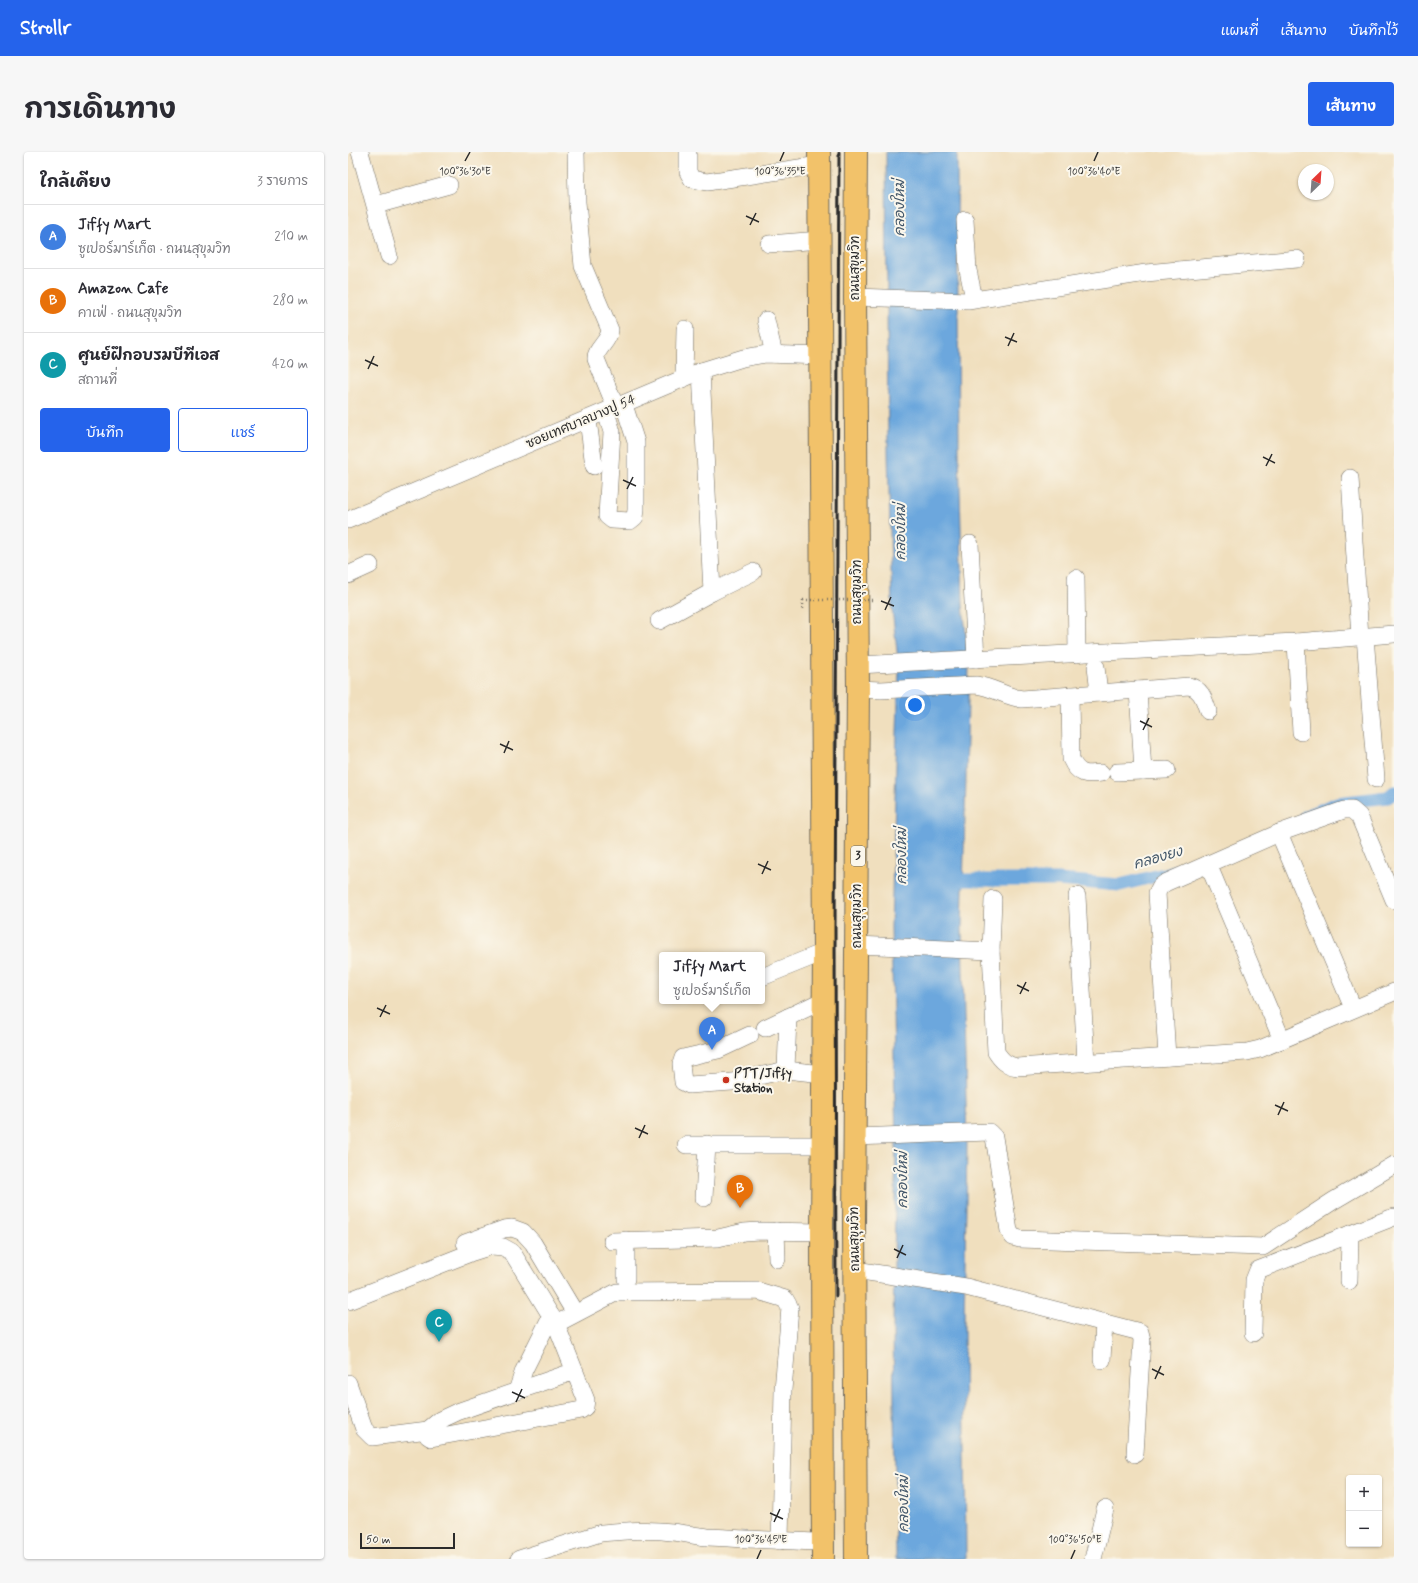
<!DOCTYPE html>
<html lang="th">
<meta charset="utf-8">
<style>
:root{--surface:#fff;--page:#f7f7f7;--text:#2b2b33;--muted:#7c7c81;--line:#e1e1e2;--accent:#2563eb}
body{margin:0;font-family:Mynerve,"Playpen Sans Thai",sans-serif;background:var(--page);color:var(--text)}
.controls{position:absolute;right:12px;bottom:12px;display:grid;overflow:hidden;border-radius:4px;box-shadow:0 1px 3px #0004}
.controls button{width:36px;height:36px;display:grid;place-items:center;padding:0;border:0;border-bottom:1px solid var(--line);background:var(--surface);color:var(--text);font:20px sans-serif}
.compass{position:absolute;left:950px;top:12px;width:36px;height:36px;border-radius:50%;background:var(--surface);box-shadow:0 1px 3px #0004;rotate:25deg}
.scale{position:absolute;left:12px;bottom:10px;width:95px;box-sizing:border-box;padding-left:4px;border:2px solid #2b2b2b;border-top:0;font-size:11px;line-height:14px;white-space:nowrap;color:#2b2b2b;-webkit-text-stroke:3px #fbf7ec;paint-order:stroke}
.you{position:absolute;left:567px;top:553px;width:14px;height:14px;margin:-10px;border:3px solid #fff;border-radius:50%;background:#1a73e8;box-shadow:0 0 0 6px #1a73e833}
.badge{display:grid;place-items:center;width:26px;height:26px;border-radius:50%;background:var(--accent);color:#fff;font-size:13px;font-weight:700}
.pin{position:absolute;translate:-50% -33px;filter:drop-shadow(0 1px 2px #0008)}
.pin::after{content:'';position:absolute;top:21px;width:14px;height:12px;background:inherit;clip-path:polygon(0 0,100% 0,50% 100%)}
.popup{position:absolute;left:311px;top:800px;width:106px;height:52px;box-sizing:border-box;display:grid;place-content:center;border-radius:4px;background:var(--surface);filter:drop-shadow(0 1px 3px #0005);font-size:13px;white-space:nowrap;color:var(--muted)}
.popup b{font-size:15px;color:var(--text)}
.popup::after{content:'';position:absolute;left:50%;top:100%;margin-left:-8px;border:8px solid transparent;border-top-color:var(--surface)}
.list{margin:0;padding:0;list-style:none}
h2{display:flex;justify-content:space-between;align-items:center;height:52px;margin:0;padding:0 16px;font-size:17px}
h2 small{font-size:13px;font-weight:400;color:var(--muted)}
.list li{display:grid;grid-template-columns:26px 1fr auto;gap:12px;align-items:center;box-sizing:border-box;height:64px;padding:0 16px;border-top:1px solid var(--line)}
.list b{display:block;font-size:15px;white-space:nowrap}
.list p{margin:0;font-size:13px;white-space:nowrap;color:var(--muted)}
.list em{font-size:13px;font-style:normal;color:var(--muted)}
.actions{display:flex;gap:8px;padding:12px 16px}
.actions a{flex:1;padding:9px 0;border:1px solid var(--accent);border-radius:4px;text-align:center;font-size:14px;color:var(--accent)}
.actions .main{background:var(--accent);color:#fff}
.map{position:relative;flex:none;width:1046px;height:1407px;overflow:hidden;border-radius:4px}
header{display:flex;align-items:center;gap:24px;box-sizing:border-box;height:56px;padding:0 20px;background:var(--accent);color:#fff}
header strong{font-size:19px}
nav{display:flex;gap:22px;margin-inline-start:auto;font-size:14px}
.intro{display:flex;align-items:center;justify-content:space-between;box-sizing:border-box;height:96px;padding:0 24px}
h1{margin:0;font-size:28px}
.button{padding:10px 18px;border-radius:4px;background:var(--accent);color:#fff;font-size:14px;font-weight:700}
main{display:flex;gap:24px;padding:0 24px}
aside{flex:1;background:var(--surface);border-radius:4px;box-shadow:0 1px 3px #0004}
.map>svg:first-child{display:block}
.water{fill:#6ca7dd;stroke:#4c6984}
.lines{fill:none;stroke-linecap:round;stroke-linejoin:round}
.canal{stroke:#6ca7dd;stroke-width:13}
.minor-casing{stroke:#706a5e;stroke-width:18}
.highway-casing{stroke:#706a5e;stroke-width:24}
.path{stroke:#706a5e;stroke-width:2.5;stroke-dasharray:1 3;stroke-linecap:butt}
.minor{stroke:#fff;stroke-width:17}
.highway{stroke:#f2c26a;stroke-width:22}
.rail{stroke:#2b2b2b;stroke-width:3}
.path-bridge{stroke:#706a5e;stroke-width:2.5;stroke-dasharray:1 3;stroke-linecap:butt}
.ticks{fill:none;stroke:#2b2b2b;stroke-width:1.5}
.poi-dot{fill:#c8321e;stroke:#fbf7ec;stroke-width:1.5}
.labels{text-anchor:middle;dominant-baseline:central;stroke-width:4;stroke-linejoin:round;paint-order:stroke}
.shield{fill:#fbf7ec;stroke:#696865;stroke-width:1}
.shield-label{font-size:12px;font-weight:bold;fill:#2b2b2b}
.street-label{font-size:13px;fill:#2b2b2b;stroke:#fbf7ec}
.poi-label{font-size:13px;font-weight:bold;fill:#2b2b2b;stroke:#fbf7ec;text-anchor:start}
.water-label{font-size:14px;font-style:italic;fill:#425669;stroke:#fbf7ec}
.ticks-label{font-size:10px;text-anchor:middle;fill:#2b2b2b;stroke:#fbf7ec;stroke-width:4;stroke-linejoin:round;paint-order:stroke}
</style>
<header>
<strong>Strollr</strong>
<nav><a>แผนที่</a><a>เส้นทาง</a><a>บันทึกไว้</a></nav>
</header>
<div class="intro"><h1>การเดินทาง</h1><a class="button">เส้นทาง</a></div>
<main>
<aside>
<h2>ใกล้เคียง<small>3 รายการ</small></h2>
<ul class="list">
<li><span class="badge" style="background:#3f7fe0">A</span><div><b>Jiffy Mart</b><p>ซูเปอร์มาร์เก็ต · ถนนสุขุมวิท</p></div><em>210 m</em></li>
<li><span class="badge" style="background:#e8710a">B</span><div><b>Amazon Cafe</b><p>คาเฟ่ · ถนนสุขุมวิท</p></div><em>280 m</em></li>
<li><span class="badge" style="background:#0f9aa8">C</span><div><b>ศูนย์ฝึกอบรมบีทีเอส</b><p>สถานที่</p></div><em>420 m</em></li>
</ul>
<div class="actions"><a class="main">บันทึก</a><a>แชร์</a></div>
</aside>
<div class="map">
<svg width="1046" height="1407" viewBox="0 0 1046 1407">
<rect width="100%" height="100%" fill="#fbf7ec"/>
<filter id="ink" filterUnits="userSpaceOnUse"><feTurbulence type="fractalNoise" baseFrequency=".025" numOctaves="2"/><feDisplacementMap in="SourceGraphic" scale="8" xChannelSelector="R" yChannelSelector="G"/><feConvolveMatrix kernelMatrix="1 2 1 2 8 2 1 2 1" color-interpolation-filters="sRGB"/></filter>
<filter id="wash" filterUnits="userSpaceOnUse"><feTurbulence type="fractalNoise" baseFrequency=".012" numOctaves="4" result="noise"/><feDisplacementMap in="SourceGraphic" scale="16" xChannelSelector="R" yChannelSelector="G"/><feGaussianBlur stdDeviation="0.9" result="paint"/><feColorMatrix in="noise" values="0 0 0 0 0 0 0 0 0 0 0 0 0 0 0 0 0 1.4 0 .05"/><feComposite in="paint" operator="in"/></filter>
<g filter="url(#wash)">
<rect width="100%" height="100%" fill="#f0dfbe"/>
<path class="water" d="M538,0h71l2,299 4,154 6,60 -7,263 5,215 -3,184 2,232h-70l-3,-232 3,-184 -5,-216 8,-259 -7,-59 -4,-157z"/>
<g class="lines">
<g class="canal">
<path d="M958,664l31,-13 51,-6 6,-5"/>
<path d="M597,728h113l62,5 60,-15"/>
</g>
</g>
</g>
<g filter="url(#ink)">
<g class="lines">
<g class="minor-casing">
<g id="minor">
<path d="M12,0l29,104"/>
<path d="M228,0l1,50 6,64 27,64c-1,12 -15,19 -14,29l20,49"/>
<path d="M340,0v20l4,7 15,3 112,-17"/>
<path d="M28,53l73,-20"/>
<path d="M617,68l3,50 6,29"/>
<path d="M421,92l51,-4"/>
<path d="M507,145l113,4 178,-28 151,-14"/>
<path d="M418,168l8,34"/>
<path d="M353,219l11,221 41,-20"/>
<path d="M336,226l1,-49"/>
<path d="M258,260l6,20 -5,84 5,4 18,1 5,-4 1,-7v-68l-12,-37"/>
<path d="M240,268l6,46"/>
<path d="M1002,326l10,159"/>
<path d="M0,368l353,-149 42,-13 23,-4 55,2"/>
<path d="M622,392l6,115"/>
<path d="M0,423l22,-10"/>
<path d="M728,426l1,76"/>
<path d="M311,469l53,-29"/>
<path d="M1017,484l11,143"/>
<path d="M948,490l5,90"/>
<path d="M510,513l438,-23 98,-8"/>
<path d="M748,515l3,26"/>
<path d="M510,537l23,1 95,-5c17,2 30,12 46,14l167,-13c13,3 15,14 19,25"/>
<path d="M790,538l5,81"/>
<path d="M722,543l1,64c7,16 15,16 30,14"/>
<path d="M769,620l50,-2"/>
<path d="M931,681l74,175"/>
<path d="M860,712l74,176"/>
<path d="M729,744l9,167"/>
<path d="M509,793l134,6 5,101c6,9 10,13 21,15l230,-15 13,-3 134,-57"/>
<path d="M643,799l2,-52"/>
<path d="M414,825l62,-25"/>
<path d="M417,876l59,-28"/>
<path d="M402,883l-32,15 -35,8 -2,6 2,18 6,3 43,-3 54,-12 37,4"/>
<path d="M819,905l-10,-164 3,-6 5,-4 114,-50 65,-23h8l7,6 35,84"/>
<path d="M438,918l2,-53"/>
<path d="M507,985l134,-5 5,5 15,94 4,6 7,2 243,8 70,-46 61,-36"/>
<path d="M338,993h137"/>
<path d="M356,1046l3,-54"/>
<path d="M428,1079l1,28"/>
<path d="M278,1088v39"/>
<path d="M264,1089l106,-3 26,-6 15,-1 63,1"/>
<path d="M117,1091l39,-14 8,-1 11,4 10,11 42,70"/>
<path d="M507,1118l111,17 174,45 2,8 -7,114"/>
<path d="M1001,1129l1,-47"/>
<path d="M0,1149l122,-48 22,-7 11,1 9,5 44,72 61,-32 141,-1 27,8 5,9 -7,82 -3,151"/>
<path d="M208,1172l30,76 -1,7 -4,3 -150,28 -3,-2v-6l12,-10 17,-8 118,-41"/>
<path d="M905,1181l1,-53 4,-10 136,-53"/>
<path d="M754,1208l2,-38"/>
<path d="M0,1231l16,46 8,8 56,-7"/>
<path d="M169,1239l7,-21 27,-54"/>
<path d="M171,1407l82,-26c24,-2 47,-4 71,-1 12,1 24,4 36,5 38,2 77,4 116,5"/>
<path d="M745,1407l12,-50"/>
</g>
</g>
<g class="highway-casing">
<g id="highway">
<path d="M471,0l5,800 -2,280 1,327"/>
<path d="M508,0l-1,145 3,392 -4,533 2,337"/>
</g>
</g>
<path class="path" d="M455,448v12"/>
<use href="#minor" class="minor"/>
<use href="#highway" class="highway"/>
<path class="rail" d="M488,1144l-1,-366 4,-778"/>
<path class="path-bridge" d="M455,448h70"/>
</g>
</g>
<path class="ticks" d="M117,9l5,-9M432,9l4,-9M746,9l4,-9M398,64l13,6M402,73l6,-12M657,185l12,5M660,194l6,-13M17,208l13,6M20,217l6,-13M915,305l12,6M918,314l6,-12M275,328l13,6M279,337l6,-12M533,449l13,5M537,458l6,-13M792,569l12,6M795,578l6,-12M152,592l13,6M156,601l5,-12M410,712l13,6M414,722l6,-13M669,833l12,6M672,842l6,-12M29,856l13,6M32,865l6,-12M927,953l13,6M930,963l6,-13M287,976l13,6M291,986l6,-13M546,1097l12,6M549,1106l6,-13M804,1217l12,6M807,1227l6,-13M164,1240l13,6M168,1250l6,-13M422,1361l13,6M426,1370l6,-13M409,1407l4,-9M723,1407l4,-9"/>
<circle class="poi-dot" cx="378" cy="928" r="4"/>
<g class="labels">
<rect class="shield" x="503" y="694" width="14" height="20" rx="3"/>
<g class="shield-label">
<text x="510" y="704">3</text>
</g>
<g class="street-label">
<text transform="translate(507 116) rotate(-90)">ถนนสุขุมวิท</text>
<text transform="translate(233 270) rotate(-23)">ซอยเทศบาลบางปู 54</text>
<text transform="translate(509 440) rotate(-90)">ถนนสุขุมวิท</text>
<text transform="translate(509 764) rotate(-90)">ถนนสุขุมวิท</text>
<text transform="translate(507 1087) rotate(-91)">ถนนสุขุมวิท</text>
</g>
<g class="poi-label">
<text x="386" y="921">PTT/Jiffy<tspan x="386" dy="15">Station</tspan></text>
</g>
<g class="water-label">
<text transform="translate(552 56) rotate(-90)">คลองใหม่</text>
<text transform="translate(553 380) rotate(-90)">คลองใหม่</text>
<text transform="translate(554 704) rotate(-90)">คลองใหม่</text>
<text transform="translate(810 706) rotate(-16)">คลองยง</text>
<text transform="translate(555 1028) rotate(-90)">คลองใหม่</text>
<text transform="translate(556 1352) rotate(-90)">คลองใหม่</text>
</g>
</g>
<g class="ticks-label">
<text x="117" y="23">100°36'30"E</text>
<text x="432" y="23">100°36'35"E</text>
<text x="746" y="23">100°36'40"E</text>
<text x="413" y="1391">100°36'45"E</text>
<text x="727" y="1391">100°36'50"E</text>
</g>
</svg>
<div class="controls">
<button>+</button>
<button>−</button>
</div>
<svg class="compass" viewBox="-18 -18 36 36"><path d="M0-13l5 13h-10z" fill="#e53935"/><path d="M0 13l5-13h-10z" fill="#7c7c81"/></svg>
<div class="scale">50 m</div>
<div class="you"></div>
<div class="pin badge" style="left:364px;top:898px;background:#3f7fe0">A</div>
<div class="popup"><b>Jiffy Mart</b>ซูเปอร์มาร์เก็ต</div>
<div class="pin badge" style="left:392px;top:1056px;background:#e8710a">B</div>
<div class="pin badge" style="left:91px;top:1190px;background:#0f9aa8">C</div>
</div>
</main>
